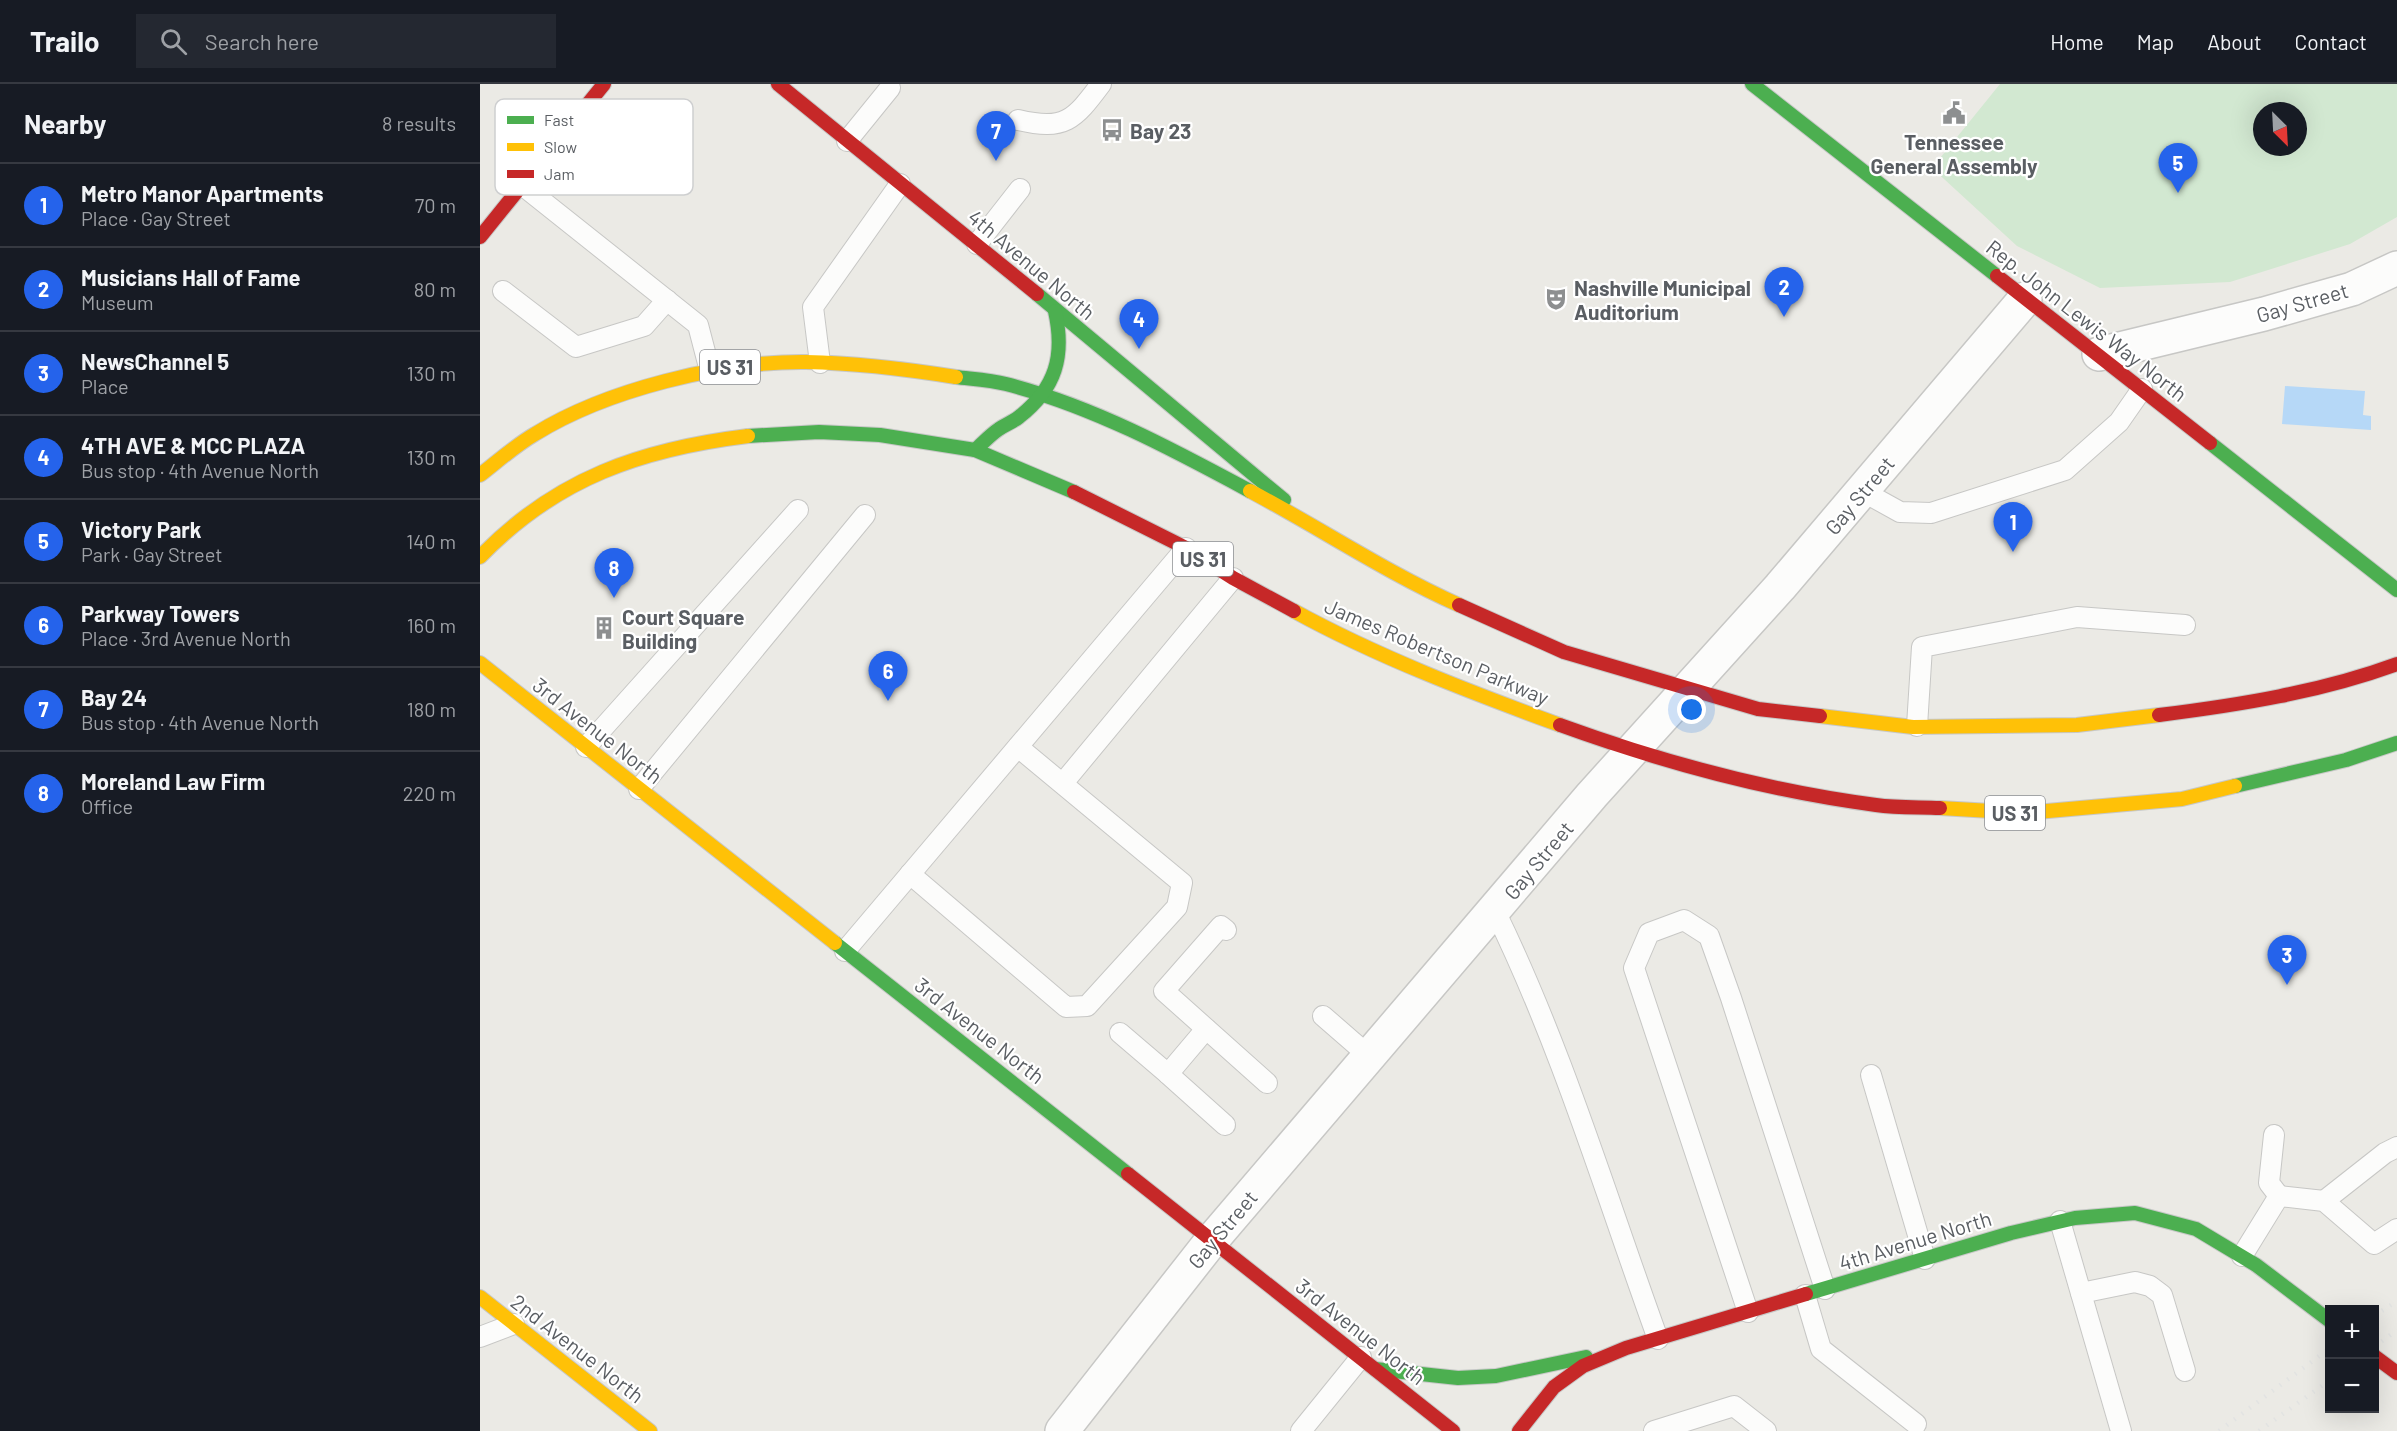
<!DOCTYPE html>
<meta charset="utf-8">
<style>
:root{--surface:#171b24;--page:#242831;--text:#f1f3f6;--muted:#9ea1a6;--line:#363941;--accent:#2563eb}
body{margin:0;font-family:Barlow,sans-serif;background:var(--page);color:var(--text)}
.controls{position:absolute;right:18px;bottom:18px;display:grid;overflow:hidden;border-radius:0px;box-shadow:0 6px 24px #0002}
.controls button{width:54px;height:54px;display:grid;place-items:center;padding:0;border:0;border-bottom:2px solid var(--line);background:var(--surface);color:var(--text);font:30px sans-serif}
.compass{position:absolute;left:1773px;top:18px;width:54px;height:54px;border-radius:50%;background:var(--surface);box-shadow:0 6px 24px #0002;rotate:156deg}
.you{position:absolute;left:1212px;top:626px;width:21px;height:21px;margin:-15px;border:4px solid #fff;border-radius:50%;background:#1a73e8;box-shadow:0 0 0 9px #1a73e833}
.badge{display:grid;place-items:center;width:39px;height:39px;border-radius:50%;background:var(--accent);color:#fff;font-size:20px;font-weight:700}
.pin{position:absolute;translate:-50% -50px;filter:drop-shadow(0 2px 3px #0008)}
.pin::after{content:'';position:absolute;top:32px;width:21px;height:18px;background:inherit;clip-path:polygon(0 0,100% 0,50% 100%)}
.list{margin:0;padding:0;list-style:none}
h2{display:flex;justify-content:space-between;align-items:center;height:78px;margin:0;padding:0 24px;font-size:26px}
h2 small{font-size:20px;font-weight:400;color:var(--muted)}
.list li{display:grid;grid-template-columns:39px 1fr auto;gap:18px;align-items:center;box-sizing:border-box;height:84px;padding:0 24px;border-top:2px solid var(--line)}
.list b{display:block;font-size:22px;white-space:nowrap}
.list p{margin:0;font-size:20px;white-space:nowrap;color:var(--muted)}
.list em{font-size:20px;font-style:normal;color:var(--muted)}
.icon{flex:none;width:33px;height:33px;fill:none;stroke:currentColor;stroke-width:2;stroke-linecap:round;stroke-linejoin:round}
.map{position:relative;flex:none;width:1917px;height:1347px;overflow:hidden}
header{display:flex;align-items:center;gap:36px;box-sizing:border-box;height:84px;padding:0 30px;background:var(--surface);border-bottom:2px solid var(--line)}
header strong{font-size:28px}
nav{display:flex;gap:33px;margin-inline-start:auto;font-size:21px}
.search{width:420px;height:54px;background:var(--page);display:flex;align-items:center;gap:15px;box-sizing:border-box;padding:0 21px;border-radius:0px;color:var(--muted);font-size:22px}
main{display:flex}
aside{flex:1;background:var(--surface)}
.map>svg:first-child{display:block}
.green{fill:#d2e8d1;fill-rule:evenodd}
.water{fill:#b6d8f7}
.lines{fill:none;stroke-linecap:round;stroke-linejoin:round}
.lane-casing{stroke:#c7c7c5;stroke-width:22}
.street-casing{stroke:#c7c7c5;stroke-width:36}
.fast-casing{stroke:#c7c8c7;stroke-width:16}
.slow-casing{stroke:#c7c8c7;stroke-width:16}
.jam-casing{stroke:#c7c8c7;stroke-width:16}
.lane{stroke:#fcfcfb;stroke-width:20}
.street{stroke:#fcfcfb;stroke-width:33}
.fast{stroke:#4caf50;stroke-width:14}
.slow{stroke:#ffc107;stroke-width:14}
.jam{stroke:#c62828;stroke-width:14}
.rail{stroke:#e2e3e2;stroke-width:4.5;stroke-dasharray:1.5 8;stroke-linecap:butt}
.labels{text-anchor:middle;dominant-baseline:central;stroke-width:4.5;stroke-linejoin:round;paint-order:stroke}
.shield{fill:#fff;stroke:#8c8e92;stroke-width:1.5}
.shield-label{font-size:20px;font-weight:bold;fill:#5a5e63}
.poi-label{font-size:21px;font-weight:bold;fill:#5a5e63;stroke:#fff;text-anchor:start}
.street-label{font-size:21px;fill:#5a5e63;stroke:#fff}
.key{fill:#fff;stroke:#cecfd0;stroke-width:1.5}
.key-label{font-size:16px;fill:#5a5e63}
</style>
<header>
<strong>Trailo</strong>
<div class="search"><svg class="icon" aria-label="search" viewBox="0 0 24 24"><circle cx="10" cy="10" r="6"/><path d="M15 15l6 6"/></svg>Search here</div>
<nav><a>Home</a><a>Map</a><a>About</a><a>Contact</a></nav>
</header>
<main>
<aside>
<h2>Nearby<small>8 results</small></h2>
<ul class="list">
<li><span class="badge">1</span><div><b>Metro Manor Apartments</b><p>Place · Gay Street</p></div><em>70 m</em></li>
<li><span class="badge">2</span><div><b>Musicians Hall of Fame</b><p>Museum</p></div><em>80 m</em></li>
<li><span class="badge">3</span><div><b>NewsChannel 5</b><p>Place</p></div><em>130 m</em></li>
<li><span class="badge">4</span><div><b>4TH AVE &amp; MCC PLAZA</b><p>Bus stop · 4th Avenue North</p></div><em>130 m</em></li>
<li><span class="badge">5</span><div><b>Victory Park</b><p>Park · Gay Street</p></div><em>140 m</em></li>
<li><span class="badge">6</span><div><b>Parkway Towers</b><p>Place · 3rd Avenue North</p></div><em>160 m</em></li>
<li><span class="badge">7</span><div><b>Bay 24</b><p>Bus stop · 4th Avenue North</p></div><em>180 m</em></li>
<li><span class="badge">8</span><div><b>Moreland Law Firm</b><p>Office</p></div><em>220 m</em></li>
</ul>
</aside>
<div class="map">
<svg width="1917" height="1347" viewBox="0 0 1917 1347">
<rect width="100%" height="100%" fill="#ebeae5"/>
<path class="green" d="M1520,0h397v133l-47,27 -120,38 -130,6 -83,-42 -85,-78zM1782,27h36v36h-36z"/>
<path class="water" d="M1805,302l80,5 -2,24 8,1v14l-89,-6z"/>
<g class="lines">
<g class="lane-casing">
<g id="lane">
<path d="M538,36c47,11 56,0 83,-36"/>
<path d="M367,57l43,-53"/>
<path d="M42,101l176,140 12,46"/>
<path d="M497,160l43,-55"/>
<path d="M23,207l73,56 68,-21 23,-26"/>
<path d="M340,279l-7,-56 87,-123"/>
<path d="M1382,407l38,21 31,1 134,-43 54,-48 23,-33"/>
<path d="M1437,642l5,-79 155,-30 108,8"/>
<path d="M106,663l212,-237"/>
<path d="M583,699l170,-205"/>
<path d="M159,705l226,-274"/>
<path d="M430,790l156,133 21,-1 90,-99 5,-24 -164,-136"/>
<path d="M1015,827c67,137 111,285 163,428"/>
<path d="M746,846l-5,-4 -57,65 103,92"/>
<path d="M365,867l341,-403"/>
<path d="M843,932l46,40"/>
<path d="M640,949l48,41 38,-45"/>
<path d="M688,990l57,51"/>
<path d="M1391,991l54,184"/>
<path d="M1794,1051l-5,48 10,13"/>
<path d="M1844,1117l61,-48 12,-6"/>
<path d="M1580,1137l61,210"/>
<path d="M1762,1172l37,-60 45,5 50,43 23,-15"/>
<path d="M1601,1209l54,-11 15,4 12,9 23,76"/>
<path d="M1325,1211l16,54 95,75"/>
<path d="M1268,1228l-114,-344 15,-35 35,-13 25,16 22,62 94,291"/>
<path d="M0,1253l34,-13"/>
<path d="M821,1347l60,-74"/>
<path d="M1174,1347l80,-25 32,25"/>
</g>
</g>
<g class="street-casing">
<g id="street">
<path d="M1619,270l165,-40 88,-25 45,-21"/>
<path d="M582,1347l150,-191 380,-445 188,-208 245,-288"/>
</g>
</g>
<g class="fast-casing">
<g id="fast">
<path d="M1272,0l245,192"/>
<path d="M557,210l247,206"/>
<path d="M476,293c16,2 34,3 50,7 86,22 166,65 244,107"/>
<path d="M268,352l71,-4 61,3 95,15 99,42"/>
<path d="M1730,359l187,147"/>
<path d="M495,366c8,-7 15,-15 24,-21 7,-5 14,-7 20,-12 37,-29 46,-61 36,-106"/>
<path d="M1755,702l111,-26 51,-17"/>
<path d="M355,859l293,231"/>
<path d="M1326,1210l205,-61 64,-15 60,-5 61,16 60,36 74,56"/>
<path d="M895,1285l83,9 38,-2 90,-19"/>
</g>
</g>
<g class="slow-casing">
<g id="slow">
<path d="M0,391c18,-14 36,-30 55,-41 71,-44 187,-73 271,-72 50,1 100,7 150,15"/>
<path d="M770,407c70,37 137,82 209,114"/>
<path d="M0,473c76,-79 162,-108 268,-121"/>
<path d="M814,527c84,46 176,81 266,114"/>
<path d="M0,579l355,280"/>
<path d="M1340,632l93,11 164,-2 82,-10"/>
<path d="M1460,724l85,5 157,-14 53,-13"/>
<path d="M0,1213l170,134"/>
</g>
</g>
<g class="jam-casing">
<g id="jam">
<path d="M298,0l259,210"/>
<path d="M0,153l124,-153"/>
<path d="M1517,192l213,167"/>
<path d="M594,408l112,56 47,30 61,33"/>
<path d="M979,521l105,47 194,57 62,7"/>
<path d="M1679,631c80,-10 162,-23 238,-51"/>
<path d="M1080,641c102,37 208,66 316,80 21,3 43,2 64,3"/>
<path d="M648,1090l325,257"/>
<path d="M1894,1272l23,17"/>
<path d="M1039,1347l35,-44 29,-21 43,-18 180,-54"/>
</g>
</g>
<use href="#lane" class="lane"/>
<use href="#street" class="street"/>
<use href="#fast" class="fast"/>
<use href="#slow" class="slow"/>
<use href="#jam" class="jam"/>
<g class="rail">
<path d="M1894,1232l23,-15"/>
<path d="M1894,1263l23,-17"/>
<path d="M1739,1347l111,-83"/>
<path d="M1779,1347l71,-51"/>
</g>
</g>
<defs>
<g id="civic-bare" transform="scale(1.8)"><path d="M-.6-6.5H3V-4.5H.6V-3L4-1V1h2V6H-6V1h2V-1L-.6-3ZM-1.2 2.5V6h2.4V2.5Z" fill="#8d8f90" stroke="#fff" stroke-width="2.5" paint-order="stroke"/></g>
<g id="bus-bare" transform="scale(1.8)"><path d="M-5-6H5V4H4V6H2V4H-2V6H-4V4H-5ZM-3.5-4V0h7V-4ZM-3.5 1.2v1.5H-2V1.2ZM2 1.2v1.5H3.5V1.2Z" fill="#8d8f90" stroke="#fff" stroke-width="2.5" paint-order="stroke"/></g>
<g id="theatre-bare" transform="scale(1.8)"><path d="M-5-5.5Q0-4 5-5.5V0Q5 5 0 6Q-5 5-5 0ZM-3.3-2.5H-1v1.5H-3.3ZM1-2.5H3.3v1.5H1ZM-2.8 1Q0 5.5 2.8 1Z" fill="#8d8f90" stroke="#fff" stroke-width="2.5" paint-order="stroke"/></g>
<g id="building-bare" transform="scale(1.8)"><path d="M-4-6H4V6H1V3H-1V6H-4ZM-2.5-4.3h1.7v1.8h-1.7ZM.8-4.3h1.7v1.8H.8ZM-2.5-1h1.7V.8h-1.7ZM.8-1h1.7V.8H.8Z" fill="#8d8f90" stroke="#fff" stroke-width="2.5" paint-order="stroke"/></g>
</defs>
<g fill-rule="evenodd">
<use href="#civic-bare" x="1474" y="29"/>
<use href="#bus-bare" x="632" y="46"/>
<use href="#theatre-bare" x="1076" y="215"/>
<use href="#building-bare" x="124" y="544"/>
</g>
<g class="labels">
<g class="shield">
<rect x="220" y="266" width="60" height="34" rx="4.5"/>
<rect x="693" y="458" width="60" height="34" rx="4.5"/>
<rect x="1505" y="712" width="60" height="34" rx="4.5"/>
</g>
<g class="shield-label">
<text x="250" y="283">US 31</text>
<text x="723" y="475">US 31</text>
<text x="1535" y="729">US 31</text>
</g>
<g class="poi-label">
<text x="650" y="46">Bay 23</text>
<text x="1474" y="57" text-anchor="middle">Tennessee<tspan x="1474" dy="24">General Assembly</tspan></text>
<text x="1094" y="203">Nashville Municipal<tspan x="1094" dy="24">Auditorium</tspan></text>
<text x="142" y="532">Court Square<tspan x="142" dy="24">Building</tspan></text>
</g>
<g class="street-label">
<text transform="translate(552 180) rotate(40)">4th Avenue North</text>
<text transform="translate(1822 218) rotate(-16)">Gay Street</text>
<text transform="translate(1607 236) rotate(38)">Rep. John Lewis Way North</text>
<text transform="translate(1379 411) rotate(-50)">Gay Street</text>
<text transform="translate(957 567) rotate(23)">James Robertson Parkway</text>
<text transform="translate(118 646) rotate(38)">3rd Avenue North</text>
<text transform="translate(1058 776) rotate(-50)">Gay Street</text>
<text transform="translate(500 946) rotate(38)">3rd Avenue North</text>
<text transform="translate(742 1145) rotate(-50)">Gay Street</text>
<text transform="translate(1435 1156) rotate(-17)">4th Avenue North</text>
<text transform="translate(881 1247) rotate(38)">3rd Avenue North</text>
<text transform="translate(98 1264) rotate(38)">2nd Avenue North</text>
</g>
</g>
<rect x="15" y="15" width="198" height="96" rx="9" class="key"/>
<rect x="27" y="32" width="27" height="8" fill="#4caf50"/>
<rect x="27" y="59" width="27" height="8" fill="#ffc107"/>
<rect x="27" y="86" width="27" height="8" fill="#c62828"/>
<g class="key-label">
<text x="64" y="42">Fast</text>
<text x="64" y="69">Slow</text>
<text x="64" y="96">Jam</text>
</g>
</svg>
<div class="controls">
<button>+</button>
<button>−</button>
</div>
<svg class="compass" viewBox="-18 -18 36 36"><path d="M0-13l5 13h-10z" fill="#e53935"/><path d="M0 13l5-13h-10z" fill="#9ea1a6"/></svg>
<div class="you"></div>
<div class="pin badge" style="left:1533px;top:468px">1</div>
<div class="pin badge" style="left:1304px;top:233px">2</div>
<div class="pin badge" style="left:1807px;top:901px">3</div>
<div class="pin badge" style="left:659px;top:265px">4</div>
<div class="pin badge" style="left:1698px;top:109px">5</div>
<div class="pin badge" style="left:408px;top:617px">6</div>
<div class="pin badge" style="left:516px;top:77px">7</div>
<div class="pin badge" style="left:134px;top:514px">8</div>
</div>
</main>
